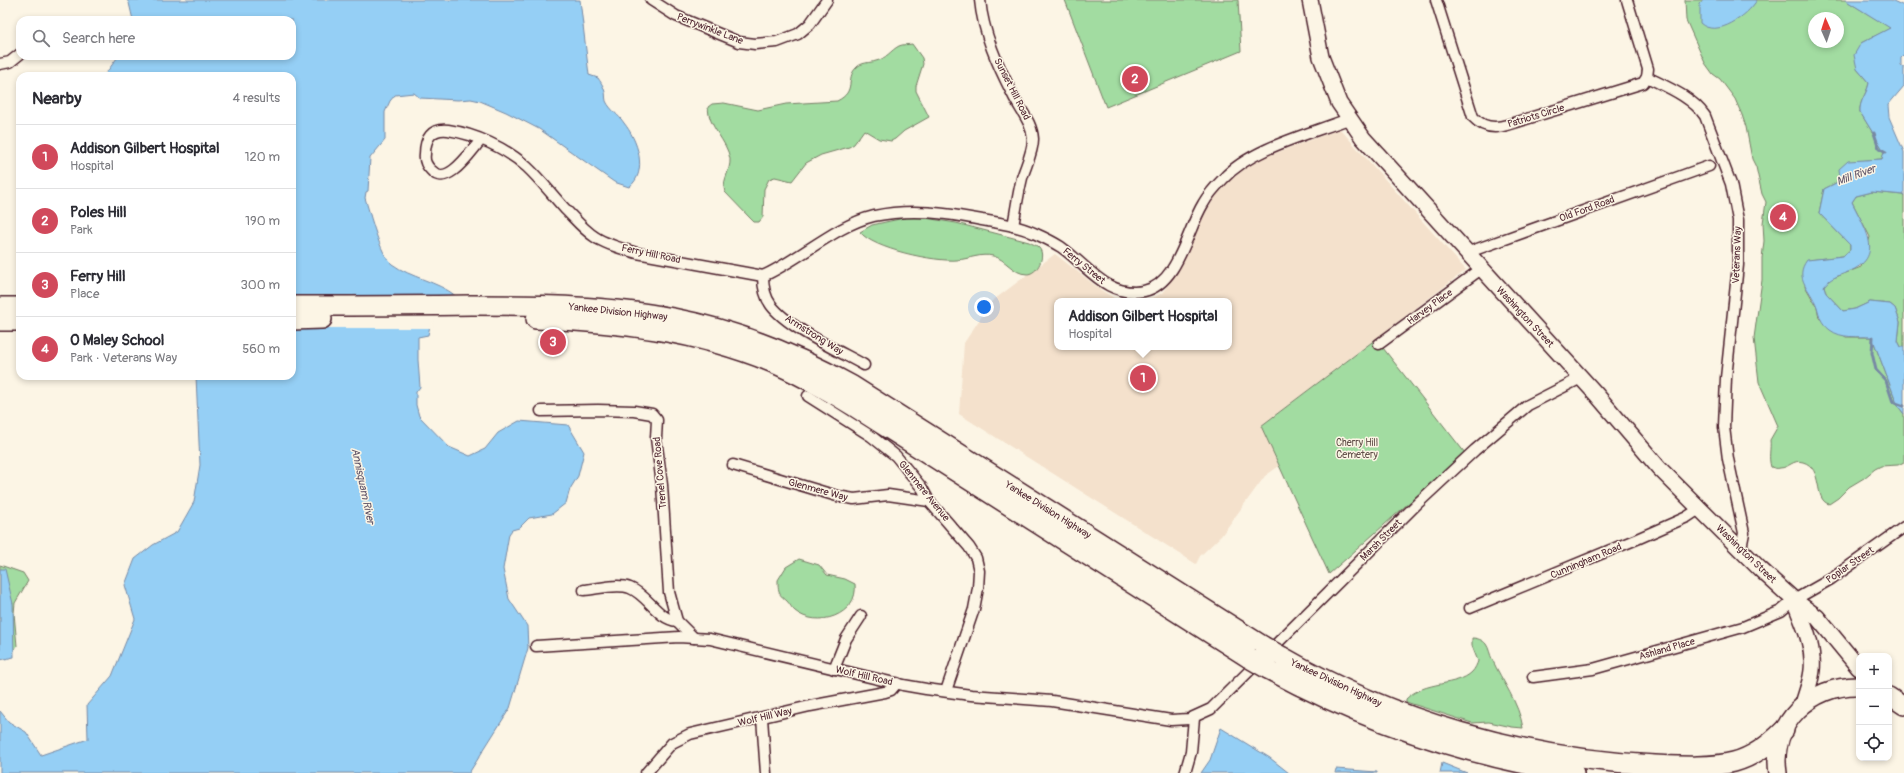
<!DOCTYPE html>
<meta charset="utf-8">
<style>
:root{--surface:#fff;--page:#f7f7f7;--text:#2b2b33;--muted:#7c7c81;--line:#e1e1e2;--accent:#d1495b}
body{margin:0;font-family:Pangolin,sans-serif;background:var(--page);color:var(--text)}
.controls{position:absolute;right:12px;bottom:12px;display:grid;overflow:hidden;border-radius:8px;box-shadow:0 2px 6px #0003}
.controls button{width:36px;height:36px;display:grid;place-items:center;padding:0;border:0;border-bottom:1px solid var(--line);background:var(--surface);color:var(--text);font:20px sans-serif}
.compass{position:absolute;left:1808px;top:12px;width:36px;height:36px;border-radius:50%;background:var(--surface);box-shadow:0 2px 6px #0003;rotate:357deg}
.you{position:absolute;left:984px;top:307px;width:14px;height:14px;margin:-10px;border:3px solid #fff;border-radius:50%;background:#1a73e8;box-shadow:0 0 0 6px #1a73e833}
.badge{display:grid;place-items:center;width:26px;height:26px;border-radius:50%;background:var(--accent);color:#fff;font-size:13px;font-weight:700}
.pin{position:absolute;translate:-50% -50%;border:2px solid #fff;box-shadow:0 1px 4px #0006}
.popup{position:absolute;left:1054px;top:298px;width:178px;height:52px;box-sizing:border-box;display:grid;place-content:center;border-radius:8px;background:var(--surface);filter:drop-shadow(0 1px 3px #0005);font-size:13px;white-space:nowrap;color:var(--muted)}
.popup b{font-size:15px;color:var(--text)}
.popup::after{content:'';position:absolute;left:50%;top:100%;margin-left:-8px;border:8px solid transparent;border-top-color:var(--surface)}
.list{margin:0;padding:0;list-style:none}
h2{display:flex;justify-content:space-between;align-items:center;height:52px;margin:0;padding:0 16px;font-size:17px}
h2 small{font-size:13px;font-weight:400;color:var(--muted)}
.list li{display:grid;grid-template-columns:26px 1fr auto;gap:12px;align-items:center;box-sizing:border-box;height:64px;padding:0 16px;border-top:1px solid var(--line)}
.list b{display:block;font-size:15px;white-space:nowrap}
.list p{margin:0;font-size:13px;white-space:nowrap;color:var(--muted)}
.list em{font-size:13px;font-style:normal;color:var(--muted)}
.icon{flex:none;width:22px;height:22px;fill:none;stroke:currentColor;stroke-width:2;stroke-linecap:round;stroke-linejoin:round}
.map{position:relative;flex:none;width:1904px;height:773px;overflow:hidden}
.search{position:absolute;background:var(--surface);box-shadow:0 2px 6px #0003;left:16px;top:16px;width:280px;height:44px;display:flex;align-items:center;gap:10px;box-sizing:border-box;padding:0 14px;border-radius:12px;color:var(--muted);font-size:15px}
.panel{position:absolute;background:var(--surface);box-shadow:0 2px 6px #0003;left:16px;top:72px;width:280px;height:308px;border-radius:12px}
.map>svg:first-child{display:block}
.built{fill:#f4e1cc}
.green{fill:#a2dca1;stroke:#767e66;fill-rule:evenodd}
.water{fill:#95cff5;stroke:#7789a4}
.pier{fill:#fcf5e5}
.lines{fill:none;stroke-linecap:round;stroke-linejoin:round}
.stream{stroke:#7789a4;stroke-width:3}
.minor-casing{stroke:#4a1f2b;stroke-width:13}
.secondary-casing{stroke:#4a1f2b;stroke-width:18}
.trunk-casing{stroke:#4a1f2b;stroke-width:20}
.motorway-casing{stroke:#4a1f2b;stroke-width:22}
.minor{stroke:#fcf5e5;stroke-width:10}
.secondary{stroke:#fcf5e5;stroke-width:15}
.trunk{stroke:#fcf5e5;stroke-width:17}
.motorway{stroke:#fcf5e5;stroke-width:19}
.motorway-bridge-casing{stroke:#4a1f2b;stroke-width:22;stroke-linecap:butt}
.motorway-bridge{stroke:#fcf5e5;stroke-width:19}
.labels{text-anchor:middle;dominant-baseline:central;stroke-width:3;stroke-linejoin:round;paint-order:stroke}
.street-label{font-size:10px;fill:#4a1f2b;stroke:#fcf5e5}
.park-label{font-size:10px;fill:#604e48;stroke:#fcf5e5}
.water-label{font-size:11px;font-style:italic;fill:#605468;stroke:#fcf5e5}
</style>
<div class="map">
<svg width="1904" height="773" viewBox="0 0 1904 773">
<rect width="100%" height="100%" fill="#fcf5e5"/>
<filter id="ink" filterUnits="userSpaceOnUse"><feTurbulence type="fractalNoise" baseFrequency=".025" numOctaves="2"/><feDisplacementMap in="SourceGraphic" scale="8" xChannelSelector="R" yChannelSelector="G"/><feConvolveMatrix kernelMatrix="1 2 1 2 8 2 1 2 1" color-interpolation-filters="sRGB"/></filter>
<g filter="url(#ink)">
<path class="built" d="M1340,129l126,141 -205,156 18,40 -14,10 -44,60 -21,20 -4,8 -237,-150 5,-71 27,-41 64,-48 46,36 13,8 15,3h-72v46h172v-46h-83l16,-8 17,-23 21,-47 18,-32 18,-16 23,-16z"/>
<g class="green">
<path d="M1065,0h173l3,51 -135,56z"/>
<path d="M1685,0h18l-3,4 18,-4h127l46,28 -30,15 -4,26 12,14c-2,11 -10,18 -9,29l24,39 -2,8 -25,2 -21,22 -12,6 -5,24 31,32v5l-7,6 -34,4 -4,26 12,21 2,11 27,19h26l26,69 6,8v48l-6,3 -17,1 -6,3 -11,9 -15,9 -11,11 -9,6c-16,-4 -5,-36 -26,-42 -10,-3 -14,6 -23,6 -3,1 -6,0 -9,-1 -3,-10 0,-18 -1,-27l8,-14 -19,-44 -5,-44 8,-58v-22l2,-17 -1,-18 3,-21 -4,-8 -6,-27 -4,-8 -6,-32 -4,-12 -7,-16 -15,-20 -7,-5 -8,-11 -19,-43zM1814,18h24v24h-24z"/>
<path d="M912,44l10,14 1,6 -7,22v5l13,26 -25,14 -9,8 -4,2 -12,-2 -15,-9 -10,14 -5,3 -28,8 -15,8 -14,18 -17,-4 -6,2 -5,10 -1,28 -4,5h-5l-4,-4 -25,-26c-4,-10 6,-22 5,-33 -3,-19 -22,-32 -22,-52l4,-3 12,-1 34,7 28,-6 51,-3c20,-10 8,-22 19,-33 5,-6 14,-5 20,-7 10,-2 15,-11 23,-15 4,-2 9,-1 13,-2z"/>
<path d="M1872,192l32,3v152h-3l-3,-6 2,-19 -5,-14 -5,-4 -20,-2 -15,7 -12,2 -17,-18 -2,-7 4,-6 33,-13 9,-30 -18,-35 4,-6z"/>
<path d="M913,216l43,7 73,19c3,2 8,3 10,6 7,7 -1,26 -12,26 -14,0 -21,-15 -34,-18 -12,-3 -24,3 -36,4 -22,2 -84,-11 -97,-28l12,-7z"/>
<path d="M1376,339l89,114 -136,121 -68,-148z"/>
<path d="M799,559l20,6 8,10 18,4 10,5c4,31 -38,45 -60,27 -3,-2 -5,-7 -8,-10 -2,-2 -7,-5 -8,-9 -1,-3 -1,-8 -1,-12l8,-13z"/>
<path d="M0,565l23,8 5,8 -13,22 -1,10 3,33 -9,11 -8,3z"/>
<path d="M1472,638c5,0 11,2 14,6 3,4 4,11 6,15 10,22 27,44 31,69l-11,-1 -23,-5 -17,1 -66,-21v-3c19,-19 51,-12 66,-27 3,-3 5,-8 6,-11l-6,-15z"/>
</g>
<g class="water">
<path d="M127,0h453l9,75 9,3c2,3 5,7 6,11 2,4 1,8 2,12 4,9 13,14 18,22 13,16 25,49 5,64l-15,-5 -75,-53 -33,-17 -26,-11 -9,-2 -13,1 -38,-2 -6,-5 -19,2 -5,6 -5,11v28l-15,18 -2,33 -2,1 -1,6c5,15 15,57 27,66 19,14 45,17 64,32l-21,6 -7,33 -10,2v23l2,27 -4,5v13l3,11 30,31 21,9 15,-7 13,-16 21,-12 49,4 16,27 -6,24 -8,13 -4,14 -14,11 -23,4 -10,10 -7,2 -3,4 -6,35 6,30 18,27 1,22 -18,60 -41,65h-469v-62l9,11 17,10 15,23 47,-16 -1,-34 25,-29 23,-57 -10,-34 10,-26 18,-14 24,-13 17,-30 6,-37 -4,-89h96v-300h-188l13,-18 -1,-2h176v-36h-159l-4,-17z"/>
<path d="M1703,0h54c-9,15 -40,39 -57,23v-19z"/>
<path d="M1845,0h46l13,6v49l-3,3v7l3,2v19l-16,19 1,12 15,35v43l-32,-3 -16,4 -4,6c13,27 34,55 -4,70 -10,4 -18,6 -24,14l2,7 17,18 12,-2 15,-7 20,2 5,4 5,14 -2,19 3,6h3v67l-6,-8 -26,-69c-15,-1 -30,2 -42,-7 -10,-8 -10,-13 -13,-23 -6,-18 -24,-28 -10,-47l36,-4 7,-6v-5l-31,-32 5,-24 12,-6 4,-5 -1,-9 9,-8 34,-2 2,-8 -24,-39c-1,-11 7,-18 9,-29l-12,-14 -3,-14 7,-12 29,-15z"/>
<path d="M0,569h5l8,35 1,53 -14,3z"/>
<path d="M1221,728l49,30 19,15h-88l9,-13z"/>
<path d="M1442,763l25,10h-27z"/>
<path d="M1336,769l41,3v1h-42z"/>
</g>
<path class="pier" d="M292,295h165l1,1 -1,1 -20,5 -5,26h-140z"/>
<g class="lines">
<g class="stream">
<path d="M1874,133l5,15 7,4"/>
<path d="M1873,337l-1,16 4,17 10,11 7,21 11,4"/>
</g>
<g class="minor-casing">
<g id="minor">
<path d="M651,0l25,16 63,26 16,2 22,-2 21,-8 12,-10 17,-24"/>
<path d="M980,0c3,33 18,66 33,95 7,15 19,27 20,44 0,13 -7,26 -11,39 -4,16 -6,32 -9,48"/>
<path d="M1436,0l37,117c9,10 21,12 34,8l136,-42 4,-6 1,-8 -21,-69"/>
<path d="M0,64l10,-2 10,-8"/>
<path d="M1647,77c20,10 45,20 58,39l26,68 7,36v45l-12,113 -2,49 4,32 16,74 -3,15"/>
<path d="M481,140c-10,11 -34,49 -50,30 -5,-5 -7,-9 -6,-16 0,-15 6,-26 23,-24 27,4 58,18 79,37 14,13 26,29 39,43 9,9 18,20 29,27 12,8 28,12 42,16l126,23c36,-16 73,-51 111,-60 37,-8 72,-3 108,4 19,3 37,6 54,14 9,4 17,8 25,13 27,19 46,51 83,44 34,-7 43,-61 59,-87 5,-9 13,-18 20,-25 28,-31 87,-45 125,-60"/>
<path d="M1466,253l243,-87"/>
<path d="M763,276c0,10 2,21 8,29 16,22 68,46 93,60"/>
<path d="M1379,344l102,-75"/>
<path d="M808,396l63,40 25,20 26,32 7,13 40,46 7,11 3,13 -1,17 -4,21 -28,82"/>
<path d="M541,411l57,-1 36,1 18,3 5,6 -1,18 6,47 7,107 8,29 17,17"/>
<path d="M733,465l104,31 17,3 34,-4 41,6"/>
<path d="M584,590c13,-1 33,-7 46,-2 18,7 27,31 47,33"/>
<path d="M1470,608l167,-69 50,-22 12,-8"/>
<path d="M536,646l143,-9 31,2 193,46 23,4 45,6 81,6 119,19 18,-1 22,-10 207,-206 57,-53 53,-45 53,-27"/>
<path d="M834,669l12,-30 15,-23"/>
<path d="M1533,677l60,-8 150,-42 38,-16 13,-11 37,-21 73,-52"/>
<path d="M762,718l4,55"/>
<path d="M646,773l26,-30 18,-9 120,-28 75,-14 6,-2 6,-7"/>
<path d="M1185,773l6,-21 3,-34"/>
</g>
</g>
<g class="secondary-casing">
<g id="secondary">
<path d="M1310,0l11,57 18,46 24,35 233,256 63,74 101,101 34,31 23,17 42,51"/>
<path d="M1794,600c7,19 17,38 18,59 2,15 -5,31 -9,45"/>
</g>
</g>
<g class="trunk-casing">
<g id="trunk">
<path d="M1889,696l15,10"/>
<path d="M1778,773c-8,-50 33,-88 81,-87"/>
</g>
</g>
<g class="motorway-casing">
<g id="motorway">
<path d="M292,306c60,0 119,0 179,-1 67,0 136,0 202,13 63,12 122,36 178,67l412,261"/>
<path d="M0,307h20"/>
<path d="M536,319c81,3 159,12 235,43 29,12 56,28 82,44l396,252"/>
<path d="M292,320l30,-1"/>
<path d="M0,321h20"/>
<path d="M1281,656c112,65 244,103 374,109 23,1 56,3 79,-3 19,-5 36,-18 50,-32"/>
<path d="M1268,669c96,52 198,87 306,104"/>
</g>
</g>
<use href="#minor" class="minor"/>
<use href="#secondary" class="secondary"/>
<use href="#trunk" class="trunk"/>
<use href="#motorway" class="motorway"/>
<g class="motorway-bridge-casing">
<g id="motorway-bridge">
<path d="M1263,646l18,10"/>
<path d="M1249,658l19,11"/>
</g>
</g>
<use href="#motorway-bridge" class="motorway-bridge"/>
</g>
</g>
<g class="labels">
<g class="street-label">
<text transform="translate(710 29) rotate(21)">Perrywinkle Lane</text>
<text transform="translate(1012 89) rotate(63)">Sunset Hill Road</text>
<text transform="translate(1536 116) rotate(-17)">Patriots Circle</text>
<text transform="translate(1587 209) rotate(-20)">Old Ford Road</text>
<text transform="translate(651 254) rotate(12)">Ferry Hill Road</text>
<text transform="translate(1737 255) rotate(-88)">Veterans Way</text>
<text transform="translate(1084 266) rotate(39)">Ferry Street</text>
<text transform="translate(1430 307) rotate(-36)">Harvey Place</text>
<text transform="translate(618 312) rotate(6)">Yankee Division Highway</text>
<text transform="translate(1525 317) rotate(47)">Washington Street</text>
<text transform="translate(814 335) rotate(32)">Armstrong Way</text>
<text transform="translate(660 473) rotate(-95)">Trenel Cove Road</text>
<text transform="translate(818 490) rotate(15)">Glenmere Way</text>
<text transform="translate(924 491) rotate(51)">Glenmere Avenue</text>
<text transform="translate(1048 510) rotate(32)">Yankee Division Highway</text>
<text transform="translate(1381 540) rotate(-45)">Marsh Street</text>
<text transform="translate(1746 554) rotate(44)">Washington Street</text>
<text transform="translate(1586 561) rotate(-23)">Cunningham Road</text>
<text transform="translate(1850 565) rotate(-35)">Poplar Street</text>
<text transform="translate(1667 649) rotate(-16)">Ashland Place</text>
<text transform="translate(864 676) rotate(13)">Wolf Hill Road</text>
<text transform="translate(1336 683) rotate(25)">Yankee Division Highway</text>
<text transform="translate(765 717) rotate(-13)">Wolf Hill Way</text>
</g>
<g class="park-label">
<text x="1357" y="443">Cherry Hill<tspan x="1357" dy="12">Cemetery</tspan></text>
</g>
<g class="water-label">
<text transform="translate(1856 175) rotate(-20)">Mill River</text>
<text transform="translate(363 486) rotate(78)">Annisquam River</text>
</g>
</g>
</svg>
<div class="controls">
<button>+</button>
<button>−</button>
<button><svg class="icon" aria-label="locate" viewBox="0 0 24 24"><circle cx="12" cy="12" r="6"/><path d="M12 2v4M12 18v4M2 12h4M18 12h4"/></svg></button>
</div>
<svg class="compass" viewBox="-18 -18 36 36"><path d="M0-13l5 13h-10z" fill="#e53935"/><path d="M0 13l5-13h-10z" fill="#7c7c81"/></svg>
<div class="you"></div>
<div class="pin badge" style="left:1143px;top:378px">1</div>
<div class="popup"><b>Addison Gilbert Hospital</b>Hospital</div>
<div class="pin badge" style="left:1135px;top:79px">2</div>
<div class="pin badge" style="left:553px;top:342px">3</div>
<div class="pin badge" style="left:1783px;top:217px">4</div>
<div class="search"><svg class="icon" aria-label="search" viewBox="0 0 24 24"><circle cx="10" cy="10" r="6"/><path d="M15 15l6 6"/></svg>Search here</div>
<section class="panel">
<h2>Nearby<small>4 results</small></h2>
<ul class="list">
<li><span class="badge">1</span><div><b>Addison Gilbert Hospital</b><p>Hospital</p></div><em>120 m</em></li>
<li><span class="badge">2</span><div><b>Poles Hill</b><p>Park</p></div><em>190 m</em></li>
<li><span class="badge">3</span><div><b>Ferry Hill</b><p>Place</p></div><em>300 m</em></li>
<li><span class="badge">4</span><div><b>O Maley School</b><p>Park · Veterans Way</p></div><em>560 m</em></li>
</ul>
</section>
</div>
